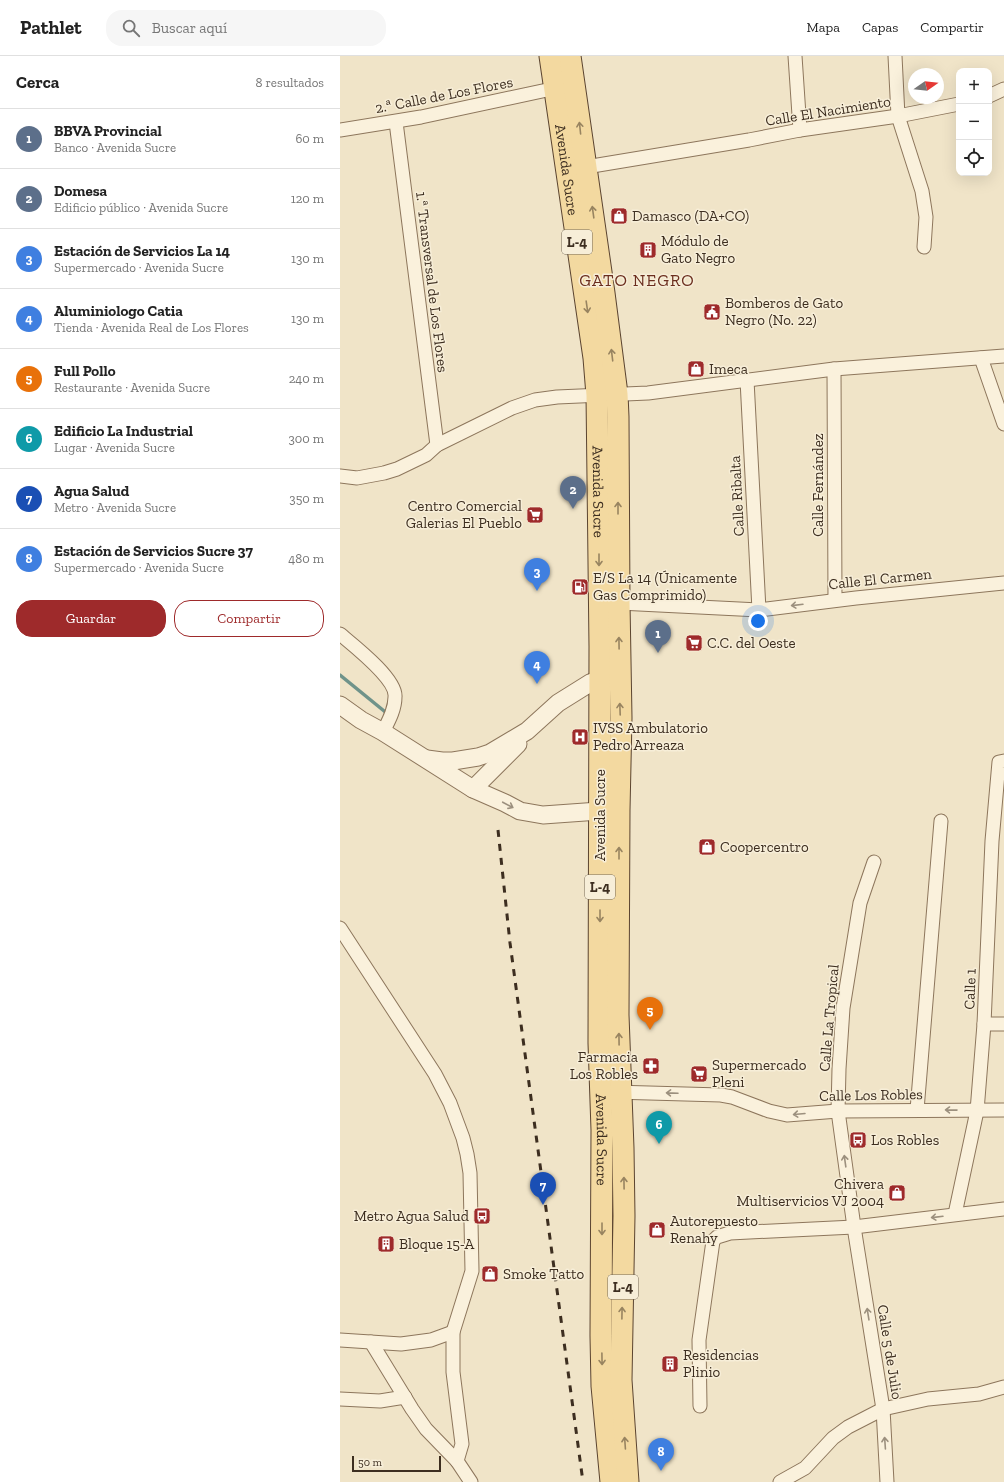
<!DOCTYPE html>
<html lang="es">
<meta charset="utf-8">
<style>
:root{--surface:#fff;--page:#f6f6f6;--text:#222;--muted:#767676;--line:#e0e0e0;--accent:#9e2a2b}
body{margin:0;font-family:"Zilla Slab",serif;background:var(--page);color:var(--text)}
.controls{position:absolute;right:12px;top:12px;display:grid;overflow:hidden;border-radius:8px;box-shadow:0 4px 16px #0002}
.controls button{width:36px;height:36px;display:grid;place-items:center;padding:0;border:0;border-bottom:1px solid var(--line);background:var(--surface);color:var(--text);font:20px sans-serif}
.compass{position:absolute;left:568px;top:12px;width:36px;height:36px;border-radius:50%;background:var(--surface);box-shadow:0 4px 16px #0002;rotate:76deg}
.scale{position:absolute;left:12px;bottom:10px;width:89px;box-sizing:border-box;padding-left:4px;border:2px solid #3d2e20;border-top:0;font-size:11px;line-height:14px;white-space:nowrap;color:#3d2e20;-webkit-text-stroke:3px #f7eed8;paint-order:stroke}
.you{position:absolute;left:418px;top:565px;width:14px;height:14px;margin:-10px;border:3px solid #fff;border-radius:50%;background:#1a73e8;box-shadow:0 0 0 6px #1a73e833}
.badge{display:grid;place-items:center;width:26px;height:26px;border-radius:50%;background:var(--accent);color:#fff;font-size:13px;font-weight:700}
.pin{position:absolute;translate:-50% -33px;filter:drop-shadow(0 1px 2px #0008)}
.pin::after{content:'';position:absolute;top:21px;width:14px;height:12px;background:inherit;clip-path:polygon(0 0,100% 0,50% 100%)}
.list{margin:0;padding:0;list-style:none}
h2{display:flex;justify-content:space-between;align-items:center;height:52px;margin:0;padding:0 16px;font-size:17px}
h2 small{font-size:13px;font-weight:400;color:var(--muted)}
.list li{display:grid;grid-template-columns:26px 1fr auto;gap:12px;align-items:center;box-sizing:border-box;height:60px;padding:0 16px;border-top:1px solid var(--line)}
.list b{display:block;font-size:15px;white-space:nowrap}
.list p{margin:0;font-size:13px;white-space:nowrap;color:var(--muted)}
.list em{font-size:13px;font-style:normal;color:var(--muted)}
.actions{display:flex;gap:8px;padding:12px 16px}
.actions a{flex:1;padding:9px 0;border:1px solid var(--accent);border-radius:16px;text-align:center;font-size:14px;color:var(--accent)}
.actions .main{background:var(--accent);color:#fff}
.icon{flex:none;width:22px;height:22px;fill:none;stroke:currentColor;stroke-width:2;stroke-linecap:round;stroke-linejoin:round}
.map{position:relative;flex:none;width:664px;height:1426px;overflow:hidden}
header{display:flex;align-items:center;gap:24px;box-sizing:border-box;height:56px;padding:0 20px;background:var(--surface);border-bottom:1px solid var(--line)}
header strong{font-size:19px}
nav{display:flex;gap:22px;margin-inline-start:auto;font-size:14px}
.search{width:280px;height:36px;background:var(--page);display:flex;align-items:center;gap:10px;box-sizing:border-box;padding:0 14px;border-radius:16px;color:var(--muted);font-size:15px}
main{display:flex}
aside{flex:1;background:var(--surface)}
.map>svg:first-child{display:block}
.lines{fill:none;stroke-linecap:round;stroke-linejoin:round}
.stream{stroke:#6f938a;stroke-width:3.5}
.minor-casing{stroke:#8d765c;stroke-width:15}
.tertiary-casing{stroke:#8d765c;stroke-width:19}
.primary-casing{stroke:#5b4430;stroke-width:23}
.minor{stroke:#faf1dc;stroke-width:13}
.tertiary{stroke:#faf1dc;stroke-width:17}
.primary{stroke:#f3d9a0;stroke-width:21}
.rail{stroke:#3d2e20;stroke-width:3;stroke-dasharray:7 7;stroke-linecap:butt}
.oneway{stroke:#988460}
.oneway2{stroke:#9c907e}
.labels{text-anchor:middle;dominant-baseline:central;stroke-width:3;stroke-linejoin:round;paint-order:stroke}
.shield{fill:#f7eed8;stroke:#756857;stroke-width:1}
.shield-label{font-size:14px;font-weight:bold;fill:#3d2e20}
.street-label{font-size:15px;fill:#3d2e20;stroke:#f7eed8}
.poi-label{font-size:15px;fill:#3d2e20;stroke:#f7eed8;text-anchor:start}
.quarter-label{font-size:17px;letter-spacing:1px;fill:#6b2e1e;stroke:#f7eed8}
</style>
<header>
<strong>Pathlet</strong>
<div class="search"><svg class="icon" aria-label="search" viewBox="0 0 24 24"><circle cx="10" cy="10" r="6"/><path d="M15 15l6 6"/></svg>Buscar aquí</div>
<nav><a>Mapa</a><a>Capas</a><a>Compartir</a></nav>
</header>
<main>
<aside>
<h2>Cerca<small>8 resultados</small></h2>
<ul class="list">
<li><span class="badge" style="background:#5c6f8a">1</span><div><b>BBVA Provincial</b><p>Banco · Avenida Sucre</p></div><em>60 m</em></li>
<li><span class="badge" style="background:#5c6f8a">2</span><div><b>Domesa</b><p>Edificio público · Avenida Sucre</p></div><em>120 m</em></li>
<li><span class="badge" style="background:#3f7fe0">3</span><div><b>Estación de Servicios La 14</b><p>Supermercado · Avenida Sucre</p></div><em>130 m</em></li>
<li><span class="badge" style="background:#3f7fe0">4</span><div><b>Aluminiologo Catia</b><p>Tienda · Avenida Real de Los Flores</p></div><em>130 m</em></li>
<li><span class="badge" style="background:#e8710a">5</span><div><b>Full Pollo</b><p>Restaurante · Avenida Sucre</p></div><em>240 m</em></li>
<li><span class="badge" style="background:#0f9aa8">6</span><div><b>Edificio La Industrial</b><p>Lugar · Avenida Sucre</p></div><em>300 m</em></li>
<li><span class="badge" style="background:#1a4fb4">7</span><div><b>Agua Salud</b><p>Metro · Avenida Sucre</p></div><em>350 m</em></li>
<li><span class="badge" style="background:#3f7fe0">8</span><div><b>Estación de Servicios Sucre 37</b><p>Supermercado · Avenida Sucre</p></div><em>480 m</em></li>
</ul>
<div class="actions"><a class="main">Guardar</a><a>Compartir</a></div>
</aside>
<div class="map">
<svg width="664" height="1426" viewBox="0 0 664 1426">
<rect width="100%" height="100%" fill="#f0e4c8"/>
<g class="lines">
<path class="stream" d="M0,619l49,40"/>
<g class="minor-casing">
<g id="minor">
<path d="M455,0l5,74"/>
<path d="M555,0l3,60 24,75 4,26 -2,30"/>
<path d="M649,40l15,-7"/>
<path d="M56,66l41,323"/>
<path d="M0,74l81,-13 140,-30"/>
<path d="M246,111l163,-27 51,-10 98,-14 61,-12"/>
<path d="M641,302l23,66"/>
<path d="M494,313l1,231"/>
<path d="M407,324l12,230"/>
<path d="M0,420l17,2 27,-5 13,-4 29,-14 11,-10 75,-37 23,-8 22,-3 91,-4 186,-24 170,-13"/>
<path d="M279,547l140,7 97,-12 148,-15"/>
<path d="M0,578c13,11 57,45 55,63 0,13 -7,25 -12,35"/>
<path d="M534,806l-14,41 -17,105 -4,61 -1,42 16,116 29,182 4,73"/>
<path d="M0,872l95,146 15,29 13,35 4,16 3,19 2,98 -19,61v40l9,72 -5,17 14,21"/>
<path d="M644,968h20"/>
<path d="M273,1036l108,3 11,2 37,14 18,4 51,-4 166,-1"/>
<path d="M577,1054l24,-289"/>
<path d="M615,1158l22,-103 7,-87 8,-183 7,-79 5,-1"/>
<path d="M0,1284l61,4 30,-4 22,-8"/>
<path d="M31,1286l41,67 14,20 31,32"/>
<path d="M0,1343l40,2 25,-4"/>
<path d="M360,1350l-1,-66 14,-99 4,-4 13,-4 124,-6 150,-18"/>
<path d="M440,1426l25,-14 28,-30 15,-11 35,-18 45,-10 51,-5 25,-7"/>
</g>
</g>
<g class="tertiary-casing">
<g id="tertiary">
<path d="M0,649l21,15 22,12 90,57 32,14 15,8 23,4 56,-4"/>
<path d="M87,703l15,2h11l25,-4 12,-4 37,-22 31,-28 32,-20 8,-3 14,2"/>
<path d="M133,733l45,-45"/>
</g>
</g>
<g class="primary-casing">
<g id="primary">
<path id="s1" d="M210,0l44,302 3,37 3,251 -1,397 3,87 -1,206 1,50 9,96"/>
<path d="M230,0l34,237 13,101 1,23 1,186 2,115 -2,92 -1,205 5,133 1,68 -3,164 7,102"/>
</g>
</g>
<use href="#minor" class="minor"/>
<use href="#tertiary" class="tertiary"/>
<use href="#primary" class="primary"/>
<path class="rail" d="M158,774l12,113 73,539"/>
</g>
<defs><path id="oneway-shaft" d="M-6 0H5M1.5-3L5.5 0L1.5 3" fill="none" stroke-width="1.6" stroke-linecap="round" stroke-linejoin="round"/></defs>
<g class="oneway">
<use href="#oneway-shaft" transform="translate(240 72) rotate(-96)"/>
<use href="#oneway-shaft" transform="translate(253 156) rotate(-98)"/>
<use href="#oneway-shaft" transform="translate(247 251) rotate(82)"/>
<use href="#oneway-shaft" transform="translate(272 299) rotate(-97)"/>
<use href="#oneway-shaft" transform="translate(278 452) rotate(-90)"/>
<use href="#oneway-shaft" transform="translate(259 504) rotate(90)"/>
<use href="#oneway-shaft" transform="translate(279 587) rotate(-91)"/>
<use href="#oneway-shaft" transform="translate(280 653) rotate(-92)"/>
<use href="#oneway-shaft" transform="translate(279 797) rotate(-90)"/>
<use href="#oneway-shaft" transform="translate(260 860) rotate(90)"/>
<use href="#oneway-shaft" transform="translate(279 983) rotate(-91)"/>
<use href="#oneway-shaft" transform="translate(284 1127) rotate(-91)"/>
<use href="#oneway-shaft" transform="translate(262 1173) rotate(90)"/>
<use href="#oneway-shaft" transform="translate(282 1257) rotate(-89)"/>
<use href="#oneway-shaft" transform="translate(262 1303) rotate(89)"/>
<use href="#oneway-shaft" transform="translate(285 1387) rotate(-94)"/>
</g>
<g class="oneway2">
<use href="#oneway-shaft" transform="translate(457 549) rotate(173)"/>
<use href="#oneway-shaft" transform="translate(168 749) rotate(28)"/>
<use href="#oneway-shaft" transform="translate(332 1037) rotate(-178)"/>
<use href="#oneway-shaft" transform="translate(611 1054) rotate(-179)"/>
<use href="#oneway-shaft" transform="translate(459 1058) rotate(175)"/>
<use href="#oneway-shaft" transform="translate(505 1105) rotate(-98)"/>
<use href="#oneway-shaft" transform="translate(597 1161) rotate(173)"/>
<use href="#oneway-shaft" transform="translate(528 1258) rotate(-99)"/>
<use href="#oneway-shaft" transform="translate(545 1387) rotate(-94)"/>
</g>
<defs>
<g id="shop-square" transform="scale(0.9)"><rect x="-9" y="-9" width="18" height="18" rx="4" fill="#9e2a2b" stroke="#f7eed8"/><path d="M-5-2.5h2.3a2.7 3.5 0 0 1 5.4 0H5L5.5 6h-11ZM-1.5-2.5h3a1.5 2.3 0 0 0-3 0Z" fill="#fff"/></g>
<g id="building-square" transform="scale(0.9)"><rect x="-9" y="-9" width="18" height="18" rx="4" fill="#9e2a2b" stroke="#f7eed8"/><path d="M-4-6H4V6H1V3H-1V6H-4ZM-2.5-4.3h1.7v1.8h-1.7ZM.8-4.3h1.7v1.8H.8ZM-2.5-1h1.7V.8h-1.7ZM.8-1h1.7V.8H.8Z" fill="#fff"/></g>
<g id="civic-square" transform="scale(0.9)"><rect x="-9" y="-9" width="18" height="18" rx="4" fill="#9e2a2b" stroke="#f7eed8"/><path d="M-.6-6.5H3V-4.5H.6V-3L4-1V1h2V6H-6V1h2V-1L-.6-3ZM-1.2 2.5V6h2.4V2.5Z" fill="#fff"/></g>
<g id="supermarket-square" transform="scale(0.9)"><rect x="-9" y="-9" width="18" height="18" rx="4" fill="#9e2a2b" stroke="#f7eed8"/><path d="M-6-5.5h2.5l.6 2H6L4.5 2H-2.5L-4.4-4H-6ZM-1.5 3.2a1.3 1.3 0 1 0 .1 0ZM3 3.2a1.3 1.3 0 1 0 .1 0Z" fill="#fff"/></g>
<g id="fuel-square" transform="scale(0.9)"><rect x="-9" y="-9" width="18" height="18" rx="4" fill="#9e2a2b" stroke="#f7eed8"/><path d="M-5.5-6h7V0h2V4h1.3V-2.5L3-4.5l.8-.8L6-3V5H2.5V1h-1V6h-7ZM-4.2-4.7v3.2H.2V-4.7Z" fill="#fff"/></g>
<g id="hospital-square" transform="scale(0.9)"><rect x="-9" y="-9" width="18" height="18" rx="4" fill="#9e2a2b" stroke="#f7eed8"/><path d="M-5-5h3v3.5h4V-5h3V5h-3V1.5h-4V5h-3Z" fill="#fff"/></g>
<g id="pharmacy-square" transform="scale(0.9)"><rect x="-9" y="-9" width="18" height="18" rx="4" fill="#9e2a2b" stroke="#f7eed8"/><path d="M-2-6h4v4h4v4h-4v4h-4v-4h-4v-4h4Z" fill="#fff"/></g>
<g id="bus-square" transform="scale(0.9)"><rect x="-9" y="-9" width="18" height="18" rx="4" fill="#9e2a2b" stroke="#f7eed8"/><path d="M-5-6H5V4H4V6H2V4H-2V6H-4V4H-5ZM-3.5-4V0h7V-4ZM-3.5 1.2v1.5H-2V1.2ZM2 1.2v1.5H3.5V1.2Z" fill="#fff"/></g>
</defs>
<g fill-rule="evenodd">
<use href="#shop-square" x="279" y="160"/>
<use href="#building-square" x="308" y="194"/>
<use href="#civic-square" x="372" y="256"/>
<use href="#shop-square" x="356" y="313"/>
<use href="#supermarket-square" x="195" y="459"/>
<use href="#fuel-square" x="240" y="531"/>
<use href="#supermarket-square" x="354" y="587"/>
<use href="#hospital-square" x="240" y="681"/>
<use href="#shop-square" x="367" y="791"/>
<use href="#pharmacy-square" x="311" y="1010"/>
<use href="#supermarket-square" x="359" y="1018"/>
<use href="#bus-square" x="518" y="1084"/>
<use href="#shop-square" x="557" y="1137"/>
<use href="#bus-square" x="142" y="1160"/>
<use href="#shop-square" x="317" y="1174"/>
<use href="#building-square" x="46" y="1188"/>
<use href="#shop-square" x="150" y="1218"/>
<use href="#building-square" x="330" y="1308"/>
</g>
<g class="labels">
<g class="shield">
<rect x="222" y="174" width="30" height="24" rx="3"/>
<rect x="245" y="819" width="30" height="24" rx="3"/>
<rect x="268" y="1219" width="30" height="24" rx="3"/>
</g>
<g class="shield-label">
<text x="237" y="186">L-4</text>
<text x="260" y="831">L-4</text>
<text x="283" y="1231">L-4</text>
</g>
<g class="street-label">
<text transform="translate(104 39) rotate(-11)">2.ª Calle de Los Flores</text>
<text transform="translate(488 55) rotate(-9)">Calle El Nacimiento</text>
<text stroke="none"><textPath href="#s1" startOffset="115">Avenida Sucre</textPath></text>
<text transform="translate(92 226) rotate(83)">1.ª Transversal de Los Flores</text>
<text transform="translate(478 429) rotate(-90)">Calle Fernández</text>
<text stroke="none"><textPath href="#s1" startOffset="439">Avenida Sucre</textPath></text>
<text transform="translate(397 440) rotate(-93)">Calle Ribalta</text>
<text transform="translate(540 523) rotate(-6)">Calle El Carmen</text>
<text transform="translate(260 759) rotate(-90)">Avenida Sucre</text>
<text transform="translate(630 933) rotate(-88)">Calle 1</text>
<text transform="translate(489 962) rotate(-85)">Calle La Tropical</text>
<text transform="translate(531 1039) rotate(-1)">Calle Los Robles</text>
<text stroke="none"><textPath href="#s1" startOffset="1087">Avenida Sucre</textPath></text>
<text transform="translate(550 1296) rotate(81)">Calle 5 de Julio</text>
</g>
<g class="poi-label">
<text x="292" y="160">Damasco (DA+CO)</text>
<text x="321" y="185">Módulo de<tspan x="321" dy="17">Gato Negro</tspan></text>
<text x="385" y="247">Bomberos de Gato<tspan x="385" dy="17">Negro (No. 22)</tspan></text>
<text x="369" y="313">Imeca</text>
<text x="182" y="450" text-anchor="end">Centro Comercial<tspan x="182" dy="17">Galerias El Pueblo</tspan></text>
<text x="253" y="522">E/S La 14 (Únicamente<tspan x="253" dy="17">Gas Comprimido)</tspan></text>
<text x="367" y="587">C.C. del Oeste</text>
<text x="253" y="672">IVSS Ambulatorio<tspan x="253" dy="17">Pedro Arreaza</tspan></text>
<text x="380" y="791">Coopercentro</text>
<text x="298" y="1001" text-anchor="end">Farmacia<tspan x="298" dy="17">Los Robles</tspan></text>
<text x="372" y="1009">Supermercado<tspan x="372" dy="17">Pleni</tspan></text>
<text x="531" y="1084">Los Robles</text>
<text x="544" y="1128" text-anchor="end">Chivera<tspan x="544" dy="17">Multiservicios VJ 2004</tspan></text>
<text x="129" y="1160" text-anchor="end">Metro Agua Salud</text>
<text x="330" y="1165">Autorepuesto<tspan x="330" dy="17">Renahy</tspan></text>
<text x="59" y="1188">Bloque 15-A</text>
<text x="163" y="1218">Smoke Tatto</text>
<text x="343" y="1299">Residencias<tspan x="343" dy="17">Plinio</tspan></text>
</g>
<g class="quarter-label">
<text x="297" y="224">GATO NEGRO</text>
</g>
</g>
</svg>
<div class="controls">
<button>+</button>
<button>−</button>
<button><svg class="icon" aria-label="locate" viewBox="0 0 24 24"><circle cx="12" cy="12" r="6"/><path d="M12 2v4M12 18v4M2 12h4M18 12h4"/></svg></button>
</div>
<svg class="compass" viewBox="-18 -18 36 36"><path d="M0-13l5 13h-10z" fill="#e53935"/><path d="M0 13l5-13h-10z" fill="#767676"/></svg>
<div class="scale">50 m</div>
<div class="you"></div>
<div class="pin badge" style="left:318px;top:597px;background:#5c6f8a">1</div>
<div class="pin badge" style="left:233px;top:453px;background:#5c6f8a">2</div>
<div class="pin badge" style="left:197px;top:535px;background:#3f7fe0">3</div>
<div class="pin badge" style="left:197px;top:628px;background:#3f7fe0">4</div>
<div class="pin badge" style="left:310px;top:974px;background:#e8710a">5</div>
<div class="pin badge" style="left:319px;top:1088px;background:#0f9aa8">6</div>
<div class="pin badge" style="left:203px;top:1149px;background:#1a4fb4">7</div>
<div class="pin badge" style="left:321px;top:1415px;background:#3f7fe0">8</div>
</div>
</main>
